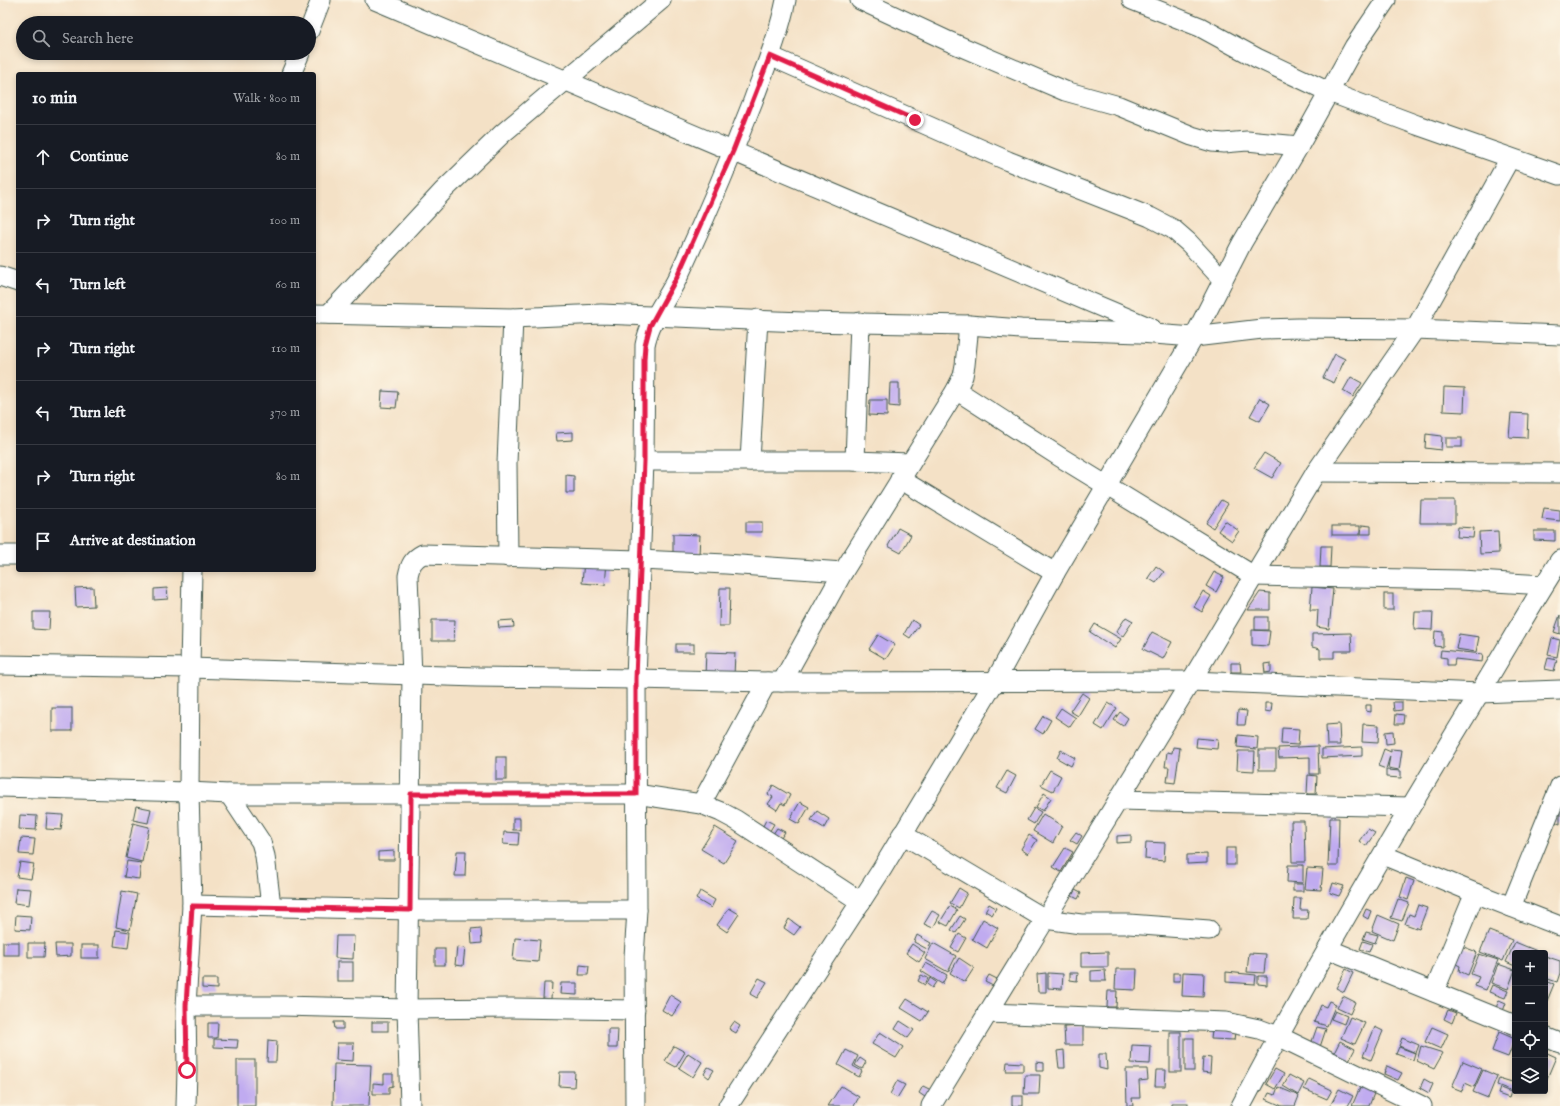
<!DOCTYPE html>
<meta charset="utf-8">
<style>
:root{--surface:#171b24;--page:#20242c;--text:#f1f3f6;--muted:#9ea1a6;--line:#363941}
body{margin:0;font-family:"IM FELL English",serif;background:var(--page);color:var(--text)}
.controls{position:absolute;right:12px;bottom:12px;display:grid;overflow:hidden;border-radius:4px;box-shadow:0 2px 6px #0003}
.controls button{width:36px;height:36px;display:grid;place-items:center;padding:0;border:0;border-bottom:1px solid var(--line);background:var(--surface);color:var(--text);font:20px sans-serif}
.stop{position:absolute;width:12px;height:12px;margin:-9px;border:3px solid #e11d48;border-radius:50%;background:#fff}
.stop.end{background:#e11d48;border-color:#fff;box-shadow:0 1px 4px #0008}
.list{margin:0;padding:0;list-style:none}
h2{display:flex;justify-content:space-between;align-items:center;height:52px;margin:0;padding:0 16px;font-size:17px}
h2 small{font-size:13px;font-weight:400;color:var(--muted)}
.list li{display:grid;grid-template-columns:26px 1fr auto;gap:12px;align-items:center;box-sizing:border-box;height:64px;padding:0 16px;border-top:1px solid var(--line)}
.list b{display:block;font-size:15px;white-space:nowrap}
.list em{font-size:13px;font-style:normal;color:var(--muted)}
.icon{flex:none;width:22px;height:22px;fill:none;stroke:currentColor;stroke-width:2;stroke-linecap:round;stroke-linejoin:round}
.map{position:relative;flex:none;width:1560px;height:1106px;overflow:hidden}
.search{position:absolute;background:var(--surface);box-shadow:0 2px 6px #0003;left:16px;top:16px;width:300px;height:44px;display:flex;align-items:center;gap:10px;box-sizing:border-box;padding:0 14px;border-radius:22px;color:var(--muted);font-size:15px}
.panel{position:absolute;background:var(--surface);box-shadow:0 2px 6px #0003;left:16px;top:72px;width:300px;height:500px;border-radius:4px}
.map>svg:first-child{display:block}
.building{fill:#c0abf0}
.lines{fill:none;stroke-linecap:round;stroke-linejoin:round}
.minor-casing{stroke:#3f564a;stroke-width:21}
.minor{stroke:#fff;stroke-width:19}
.route{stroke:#e11d48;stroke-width:5}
</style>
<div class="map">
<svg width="1560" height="1106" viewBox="0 0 1560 1106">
<rect width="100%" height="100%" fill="#fcf5e5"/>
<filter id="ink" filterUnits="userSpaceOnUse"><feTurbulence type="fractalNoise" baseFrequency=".025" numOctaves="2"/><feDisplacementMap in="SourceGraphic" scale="8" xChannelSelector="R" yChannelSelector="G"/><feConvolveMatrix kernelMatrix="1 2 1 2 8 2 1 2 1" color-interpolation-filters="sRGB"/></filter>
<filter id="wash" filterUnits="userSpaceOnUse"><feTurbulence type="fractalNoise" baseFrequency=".012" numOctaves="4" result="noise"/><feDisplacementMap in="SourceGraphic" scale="16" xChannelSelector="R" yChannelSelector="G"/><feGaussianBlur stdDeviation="0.9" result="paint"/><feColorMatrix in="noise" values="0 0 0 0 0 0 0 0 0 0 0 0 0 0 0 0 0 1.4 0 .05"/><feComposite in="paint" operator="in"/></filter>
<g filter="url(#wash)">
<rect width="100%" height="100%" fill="#f4e1c6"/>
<g id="blocks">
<g class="building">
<path d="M1335,354l10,5 -11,24 -11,-5z"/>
<path d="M1351,377l11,6 -9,14 -10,-6z"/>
<path d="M890,383h9v24l-10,-1z"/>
<path d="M1444,387l21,1 -1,24 -21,-1z"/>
<path d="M382,391l16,1 -2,16 -15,-1z"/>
<path d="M1260,398l10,6 -10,17 -10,-5z"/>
<path d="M870,400h17v16l-18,-1z"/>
<path d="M1511,413l17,1 -1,24 -18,-1z"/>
<path d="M573,432v8l-16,1 -1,-8z"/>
<path d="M1426,434l16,2 -1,14 -16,-2z"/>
<rect x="1446" y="438" width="16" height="9"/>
<path d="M1264,453l17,10 -9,15 -18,-10z"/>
<path d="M566,475l8,1v17h-8z"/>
<path d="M1221,500l7,4 -15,24 -7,-5z"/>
<path d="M1421,500h34v23h-35z"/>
<path d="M1544,508l16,2v11l-18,-2z"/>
<path d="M1225,521l14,10 -7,10 -14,-10z"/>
<rect x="746" y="522" width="16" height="10"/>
<path d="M1362,525l9,1v8h-10z"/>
<rect x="1332" y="526" width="28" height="9"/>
<path d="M1458,527l16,1 -1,10 -16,-1z"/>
<path d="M898,528l13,7 -10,18 -13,-7z"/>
<path d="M1498,531l1,22 -19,1 -1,-22z"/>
<path d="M1534,531h21v10l-21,-1z"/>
<path d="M673,534l27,1 -1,20h-26z"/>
<path d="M1321,546h10l-1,21h-10z"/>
<path d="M584,561l23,1 -2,23 -23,-2z"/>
<path d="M1156,566l8,6 -8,11 -8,-5z"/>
<path d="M1214,572l10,5 -8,15 -10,-6z"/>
<path d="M93,587l1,19 -18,1 -1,-19z"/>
<path d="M1312,587l21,2 -4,40 -12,-2 1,-17h-8z"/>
<path d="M167,588l1,11 -14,1v-11z"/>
<path d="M720,588h10l-1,38h-10z"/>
<path d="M1203,591l8,5 -9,16 -8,-5z"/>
<path d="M1260,592l10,1v17h-22z"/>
<rect x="1384" y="594" width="9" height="16"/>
<path d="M33,612h17l-1,18 -16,-1z"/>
<path d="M1415,612h18l-1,18 -18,-1z"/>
<path d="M1560,615v19l-6,-2z"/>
<path d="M1126,617l7,4 -10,15 -7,-4z"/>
<rect x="1255" y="617" width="13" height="13"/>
<path d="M432,620h23l-1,21h-22z"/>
<path d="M513,620l1,7 -15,1 -1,-7z"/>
<path d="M912,620l7,5 -9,13 -6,-4z"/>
<path d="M1095,624l26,15 -6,9 -25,-16z"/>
<path d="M1252,630l18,1 -2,15 -16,-1z"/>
<path d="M1435,631l8,1v15l-9,-1z"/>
<path d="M1152,632l20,10 -9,17 -20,-10z"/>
<path d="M1351,633l1,18h-18v7h-14v-9l-8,-2v-13z"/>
<path d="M1459,634l20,3 -3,15 -20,-3z"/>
<path d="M878,635l17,10 -9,14 -17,-10z"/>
<path d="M1552,638l8,2 -3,17 -9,-2z"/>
<rect x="676" y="644" width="18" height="8"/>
<path d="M1441,650l42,4 -1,8 -27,-3 -1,6h-7v-7l-7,-1z"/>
<path d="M706,652l29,1 -1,23 -29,-1z"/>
<path d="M1548,658l9,2 -3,11 -9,-2z"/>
<path d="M1231,663h9l1,9h-10z"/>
<path d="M1271,663v9l-6,1 -1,-9z"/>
<path d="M1082,693l7,5 -11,18 -8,-5z"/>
<path d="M1393,702h9v8l-8,1z"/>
<path d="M1108,703l9,5 -14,22 -8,-5z"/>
<path d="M1265,703h7l-1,9 -6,-1z"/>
<path d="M1366,705h5v7l-5,-1z"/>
<rect x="52" y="708" width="20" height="23"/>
<path d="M1061,708l15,10 -6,9 -15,-10z"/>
<path d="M1238,710l9,1 -2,14h-8z"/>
<path d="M1120,712l8,6 -5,8 -9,-6z"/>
<path d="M1396,714l8,1 -1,9h-8z"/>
<path d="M1043,716l8,4 -8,14 -8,-5z"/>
<path d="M1339,724l1,21h-13l-1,-20z"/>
<path d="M1363,724l16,1 -1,18 -16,-1z"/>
<path d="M1282,728l17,1 -1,16 -17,-1z"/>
<path d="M1393,731l1,12 -8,1 -1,-12z"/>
<path d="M1238,735l20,2 -1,12 -20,-2z"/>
<path d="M1197,738l21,2 -1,9 -21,-2z"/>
<path d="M1318,746l1,28h-9v-17l-31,1 -1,-10z"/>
<path d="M1173,747l7,1 -5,35 -8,-1 2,-15h-4l2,-15 5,1z"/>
<path d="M1362,747v9l-40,2v-9z"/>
<path d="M1384,749l7,3v-3l11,1 -3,20 -11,-2 2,-12 -4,13 -8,-3z"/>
<path d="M1061,750l14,8 -4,8 -14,-8z"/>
<rect x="1259" y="750" width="17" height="20"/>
<path d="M1238,751h17l-1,20 -17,-1z"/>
<rect x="496" y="757" width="10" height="23"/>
<path d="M1050,770l11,6 -8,15 -12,-6z"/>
<path d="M1386,770l15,1v7l-15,-1z"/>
<path d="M1007,771l9,5 -9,17 -10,-5z"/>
<path d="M1308,775l9,1 -1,18h-9z"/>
<path d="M773,785l17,10 -5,10 -4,-2 -4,7 -9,-6 5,-7 -5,-3z"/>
<path d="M1044,793l7,5 -8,13 -7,-4z"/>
<path d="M800,802l9,5 -10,17 -9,-5z"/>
<path d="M136,806l15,3 -3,14 -15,-3z"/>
<path d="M1034,808l7,4 -7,12 -7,-4z"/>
<path d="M1560,810v14l-5,-2z"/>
<path d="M817,811l12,8 -5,9 -13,-8z"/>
<path d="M47,814l16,1 -2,15 -15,-1z"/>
<path d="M1043,814l19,12 -9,17 -20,-12z"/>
<path d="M20,815l17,1 -1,14 -17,-1z"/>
<rect x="513" y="818" width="7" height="12"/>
<path d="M1330,818h9l-1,48h-10z"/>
<path d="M766,820l8,4 -6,10 -7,-4z"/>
<path d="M1291,821h13l1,41h-13z"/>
<path d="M133,823l16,4 -7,35 -16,-4z"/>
<path d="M715,827l23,14 -14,22 -23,-14z"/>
<path d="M777,828l8,4 -6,9 -8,-4z"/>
<path d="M1368,829l7,4 -9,13 -7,-5z"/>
<path d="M504,832l15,1 -1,12 -15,-1z"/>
<path d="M1076,832l6,4 -5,8 -7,-4z"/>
<path d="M1029,835l8,5 -9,14 -7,-5z"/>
<path d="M1131,835v7l-14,1v-7z"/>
<path d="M21,838l14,1 -2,16 -14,-1z"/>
<path d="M1146,842l19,1 -1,18 -19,-2z"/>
<path d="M1065,848l8,4 -12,20 -8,-5z"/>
<rect x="1226" y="848" width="9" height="17"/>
<path d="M394,851v9h-16v-8z"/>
<path d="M457,851h9l-1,25h-10z"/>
<path d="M1207,854v9l-20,1v-9z"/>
<path d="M127,861l14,2 -2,16 -15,-2z"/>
<path d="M20,862l14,2 -3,15 -14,-2z"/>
<path d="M1288,865h15v18l-16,-1z"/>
<path d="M1307,868l16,1 -2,21 -16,-1z"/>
<path d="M1406,878l8,3 -6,19 -8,-3z"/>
<path d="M1333,883l11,3 -5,10 -9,-3z"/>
<rect x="1293" y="884" width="10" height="7"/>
<path d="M16,888l15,1 -2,16 -15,-2z"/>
<path d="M959,888l8,5 -8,15 -9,-5z"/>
<path d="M1075,890l6,3 -3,6 -6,-3z"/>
<path d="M122,891l15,3 -7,36 -14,-3z"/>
<path d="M700,891l15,9 -4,8 -15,-9z"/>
<path d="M1294,898h7l-1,12h8l-1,9h-14z"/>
<path d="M1398,899l11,4 -7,18 -11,-3z"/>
<path d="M989,904l7,4 -4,7 -7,-4z"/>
<path d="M1418,905l9,3 -8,21 -14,-5 4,-10 5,2z"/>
<path d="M950,906l7,4 -9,16 -8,-4z"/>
<path d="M729,908l10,6 -12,18 -10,-7z"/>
<path d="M1366,909l5,2 -3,8 -5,-3z"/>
<path d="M932,911l8,4 -7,13 -9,-4z"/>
<path d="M16,915l15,1 -1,14 -15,-1z"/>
<path d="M1378,915l21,9 -6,16 -21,-9z"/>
<path d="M960,916l5,3 -9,14 -5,-3z"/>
<path d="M789,919l11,8 -6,8 -10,-7z"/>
<path d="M983,919l15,9 -11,20 -15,-9z"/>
<path d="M481,928l1,15 -10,1 -1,-15z"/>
<path d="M116,930l14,2 -2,16 -14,-2z"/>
<path d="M1489,931l23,9 -9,21 -23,-9z"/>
<path d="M1366,932l12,3 -3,8 -12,-4z"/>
<path d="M959,934l7,4 -8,14 -7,-4z"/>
<path d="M917,935l14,8 -4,6 -13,-7z"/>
<path d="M336,936h18l-1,23 -18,-1z"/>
<path d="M515,938l25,2 -2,22 -25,-2z"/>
<path d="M1363,941l9,3 -3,8 -9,-3z"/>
<rect x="3" y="942" width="16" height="13"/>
<path d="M1515,942l22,9 -1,2h-21v13l-9,-4z"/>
<path d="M28,943h17l-1,14h-16z"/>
<path d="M933,943l23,13 -8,16 -23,-13z"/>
<path d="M55,944h16v12l-15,1z"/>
<path d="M912,944l13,9 -6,9 -13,-9z"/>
<rect x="81" y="945" width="18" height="13"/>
<path d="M1461,946l16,6 -9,23 -9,-4 1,-5 -6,-3z"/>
<path d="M457,947l8,1 -2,18 -8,-1z"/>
<rect x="435" y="949" width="10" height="16"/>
<path d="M1108,952v15h-27v-14z"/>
<path d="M1249,953l17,1 -2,19 -17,-1z"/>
<path d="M1479,954l19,6 -12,30 -11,-4 4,-9 -8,-3z"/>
<path d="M1545,956l15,5v12l-3,9 -12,-4z"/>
<path d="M959,958l15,10 -9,14 -15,-9z"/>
<rect x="337" y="962" width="16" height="19"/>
<path d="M926,963l21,12 -5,9 -21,-13z"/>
<path d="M1498,964l17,6 -7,19 -17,-6z"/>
<path d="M580,965l9,1 -1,9h-9z"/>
<path d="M1116,969h21l-1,21 -21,-1z"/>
<path d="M1346,969l7,4 -9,19 -8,-4z"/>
<path d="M1105,970l1,11h-15v-10z"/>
<path d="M1183,972l21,1 -1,24 -21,-1z"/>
<path d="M1226,972l30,3 -1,9 -29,-2z"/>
<path d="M1046,973v19h-8l-1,-18z"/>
<path d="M1048,973l15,1 -1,15 -14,-1z"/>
<path d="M1070,973h8l-1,8 -7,-1z"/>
<rect x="1173" y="973" width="7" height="8"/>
<path d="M921,975l7,3 -3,7 -7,-4z"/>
<path d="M989,975l8,4 -4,7 -8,-4z"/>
<path d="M1258,976h9v9l-9,-1z"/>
<path d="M759,978l8,4 -10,16 -7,-4z"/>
<path d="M930,978l6,4 -4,6 -5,-4z"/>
<path d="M202,979h15v10l-15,-1z"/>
<path d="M1545,981l9,3 -7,17 -2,-1z"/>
<path d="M544,983h8l-1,16 -8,-1z"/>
<path d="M561,983h16v12l-17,-1z"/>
<path d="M1492,985l16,6 -3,7 -16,-6z"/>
<path d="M1108,991h9l-1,16h-9z"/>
<path d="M670,995l11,7 -9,14 -10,-6z"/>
<path d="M1343,996l12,6 -5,12 -13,-6z"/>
<path d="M907,999l21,13 -6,9 -21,-13z"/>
<path d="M1499,1000l7,3 -3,8 -7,-3z"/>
<path d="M1329,1001l7,3 -9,22 -13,-4 7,-17 5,2z"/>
<path d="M1448,1010l8,3 -4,10 -8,-4z"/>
<path d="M1335,1011l12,5 -3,8 -13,-5z"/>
<path d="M1350,1017l15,6 -10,21 -14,-6z"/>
<path d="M900,1021l14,9 -6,8 -13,-9z"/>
<path d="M334,1022h9v7h-8z"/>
<rect x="372" y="1022" width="16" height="9"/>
<path d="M734,1022l6,4 -4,7 -7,-4z"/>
<path d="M208,1023h10l-1,15h-9z"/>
<path d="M1083,1026v19h-18l-1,-18z"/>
<path d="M1317,1027l9,2 -7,21 -9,-3z"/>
<path d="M1375,1027l8,4 -12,29 -8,-4z"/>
<path d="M1432,1027l16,7 -7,15 -16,-7z"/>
<path d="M608,1029h10l-1,19h-9z"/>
<path d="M1212,1031l23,1 -1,8 -23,-1z"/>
<path d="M880,1032l23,15 -7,11 -24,-14z"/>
<rect x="1170" y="1032" width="11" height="40"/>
<path d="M1499,1032l16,7 -7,18 -16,-6z"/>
<rect x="1185" y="1038" width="9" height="33"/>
<path d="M1402,1038l17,7 -3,8 -17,-7z"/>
<path d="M214,1039l24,1 -1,8 -23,-1z"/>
<path d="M268,1040l9,1 -1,21h-9z"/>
<path d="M1340,1041l15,8 -7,13 -15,-7z"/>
<path d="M337,1043h17l-1,18 -17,-1z"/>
<path d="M1132,1045l19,1 -1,18 -19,-1z"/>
<path d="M674,1046l11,6 -9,15 -11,-6z"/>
<path d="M1421,1046l22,7 -9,16 -17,-8z"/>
<path d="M1399,1047l16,6 -2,7 -17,-6z"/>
<path d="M846,1050l12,6 -5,10 9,5 -3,6 -21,-12z"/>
<path d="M1064,1050l1,18h-6l-2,-17z"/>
<path d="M1545,1052l11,5 -11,26z"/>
<path d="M688,1053l14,9 -9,15 -14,-9z"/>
<path d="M1099,1054h7l1,16 -8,-2z"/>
<path d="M1203,1057l8,1 -1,15 -8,-1z"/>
<path d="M860,1058l6,4 -4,7 -7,-4z"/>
<rect x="237" y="1060" width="18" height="46"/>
<path d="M1463,1061l19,8 -8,18 -9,-4 -3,8 -10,-4z"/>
<path d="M1007,1062l16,1v8h-17z"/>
<path d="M1036,1062l8,1v8h-8z"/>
<path d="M334,1064l37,1 -2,41h-36z"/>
<path d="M1387,1066l15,7 -4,7 -14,-6z"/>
<path d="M708,1067l6,3 -5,8 -5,-4z"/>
<path d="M1126,1069h21l1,11 -9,1 1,17h-8l1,8h-6z"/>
<path d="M1275,1069l9,5 -9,15 -9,-5z"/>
<path d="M1156,1070h10l-1,16h-10z"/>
<path d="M1483,1070l14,6 -9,22 -15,-6z"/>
<path d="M560,1072h15l-1,15 -15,-1z"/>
<path d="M384,1074h9v12l-4,1v7h-16v-11l11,1z"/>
<path d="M1025,1075h15l-1,19h-15z"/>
<path d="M1289,1075l15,8 -6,12 -15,-9z"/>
<path d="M1499,1078l16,5v9l-18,-7z"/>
<path d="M1309,1079l23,11 -5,9 -23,-10z"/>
<path d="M1424,1079l9,5 -4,9 -9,-5z"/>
<path d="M897,1081l8,4 -8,13 -7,-4z"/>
<path d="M1361,1085l14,6 -6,15h-17z"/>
<path d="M841,1086l18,11 -5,9h-26z"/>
<path d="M923,1086l10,5 -5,8 -9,-6z"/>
<path d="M1278,1087l21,9 -4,10h-13l-16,-7 3,-6 6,2z"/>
<path d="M1500,1088l11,4 -2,6 -11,-4z"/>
<path d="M1339,1089l14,7 -5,10h-18z"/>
<rect x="1012" y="1096" width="11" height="10"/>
<rect x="1172" y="1103" width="16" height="3"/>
</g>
</g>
</g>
<g filter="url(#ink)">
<use href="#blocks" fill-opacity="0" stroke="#3f564a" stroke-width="1"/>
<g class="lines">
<g class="minor-casing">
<g id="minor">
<path d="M375,0l776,328"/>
<path d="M860,0l88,41 117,50 54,15 73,30 20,6 12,1 23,-2 52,5"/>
<path d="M1132,0l68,27 57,31 72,34 88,33 143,50"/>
<path d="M309,31l12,-31"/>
<path d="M770,56l238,105 142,56 23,12 16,14 34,37"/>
<path d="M291,74l9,-21"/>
<path d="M0,276l18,6"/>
<path d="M314,314l199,4 88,-4 202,8 166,3 52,4 119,4 54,4 -139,236 -60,108 -113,188 -154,237"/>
<path d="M329,314l115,-124 58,-56 159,-134"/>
<path d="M1194,337l48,-94 57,-97 55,-99 32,-47"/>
<path d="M1194,337l68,-8 36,-1 117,1 145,6"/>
<path d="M956,390l104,67 194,119 207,4 82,5"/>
<path d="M644,461h211l55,2"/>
<path d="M750,461l8,-142"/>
<path d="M855,461l5,-139"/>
<path d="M1316,472l244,1"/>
<path d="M900,479l155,94"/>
<path d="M0,555h18"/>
<path d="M508,557l-1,-94 6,-145"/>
<path d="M0,665l190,3 287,9 159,2 131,3 424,-1 289,12 80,-3"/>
<path d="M782,682l61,-110 113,-182 7,-14 2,-11 4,-40"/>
<path d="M0,787l189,5 40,2h407l65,10 20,8 15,8 125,82"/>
<path d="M229,794l32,48 4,14 6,50"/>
<path d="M1118,800l292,7"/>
<path d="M701,804l66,-122"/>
<path d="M902,834l143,85 36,5h48l80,6"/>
<path d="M1383,855l92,38 85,33"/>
<path d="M192,905l218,5h227"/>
<path d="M1511,907l49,-121"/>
<path d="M1328,949l187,76"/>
<path d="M1434,992l41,-99"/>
<path d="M186,1006h96l125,3 104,-1 124,2"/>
<path d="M987,1013l239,9 33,7 19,7 144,70"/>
<path d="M1545,1037l15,6"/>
<path d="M186,1106l1,-36 -1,-64 6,-101 -3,-113 1,-124 2,-98"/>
<path d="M410,1106l-3,-97 5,-333 -4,-100c2,-11 5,-17 15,-22l217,6 86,4 117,8"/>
<path d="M635,1106l-1,-149 3,-47 -1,-231 8,-218 1,-116c5,-26 22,-45 33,-68 27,-58 52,-117 75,-176 12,-33 26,-66 33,-101"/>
<path d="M931,1106l260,-425 125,-209 99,-143 95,-171"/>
<path d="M1241,1106c72,-136 150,-268 230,-399 30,-49 58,-99 89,-147"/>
</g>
</g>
<use href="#minor" class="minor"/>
</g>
</g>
<g class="lines" filter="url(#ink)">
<path class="route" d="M187,1070l-1,-64 6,-100 218,4 1,-116h225v-115l8,-218v-102l1,-14 5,-19 27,-49 56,-126 37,-95 145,64"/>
</g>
</svg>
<div class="controls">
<button>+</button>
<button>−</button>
<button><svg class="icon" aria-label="locate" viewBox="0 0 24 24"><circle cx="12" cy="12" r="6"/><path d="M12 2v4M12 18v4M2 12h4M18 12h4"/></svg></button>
<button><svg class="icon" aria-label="layers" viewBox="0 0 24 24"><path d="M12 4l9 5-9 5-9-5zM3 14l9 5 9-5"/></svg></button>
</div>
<div class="stop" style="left:187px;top:1070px"></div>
<div class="stop end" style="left:915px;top:120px"></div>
<div class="search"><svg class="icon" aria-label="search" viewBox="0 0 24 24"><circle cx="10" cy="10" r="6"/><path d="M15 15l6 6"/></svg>Search here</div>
<section class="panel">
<h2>10 min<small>Walk · 800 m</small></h2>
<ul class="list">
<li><svg class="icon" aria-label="ahead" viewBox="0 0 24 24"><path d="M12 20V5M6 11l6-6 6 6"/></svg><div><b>Continue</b></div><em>80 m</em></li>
<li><svg class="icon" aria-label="right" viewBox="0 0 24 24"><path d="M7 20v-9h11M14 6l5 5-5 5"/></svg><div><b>Turn right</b></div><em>100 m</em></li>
<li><svg class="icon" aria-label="left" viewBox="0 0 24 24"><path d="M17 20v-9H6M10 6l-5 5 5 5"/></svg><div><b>Turn left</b></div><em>60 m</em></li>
<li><svg class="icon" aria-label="right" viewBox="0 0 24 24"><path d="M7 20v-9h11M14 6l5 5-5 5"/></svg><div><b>Turn right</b></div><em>110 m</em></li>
<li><svg class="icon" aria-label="left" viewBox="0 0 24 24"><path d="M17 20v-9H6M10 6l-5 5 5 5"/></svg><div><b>Turn left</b></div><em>370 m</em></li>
<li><svg class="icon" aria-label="right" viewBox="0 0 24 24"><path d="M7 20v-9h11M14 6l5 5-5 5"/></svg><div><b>Turn right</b></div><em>80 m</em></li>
<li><svg class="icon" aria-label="arrive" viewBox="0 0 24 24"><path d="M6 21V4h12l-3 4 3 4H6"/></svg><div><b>Arrive at destination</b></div></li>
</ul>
</section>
</div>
